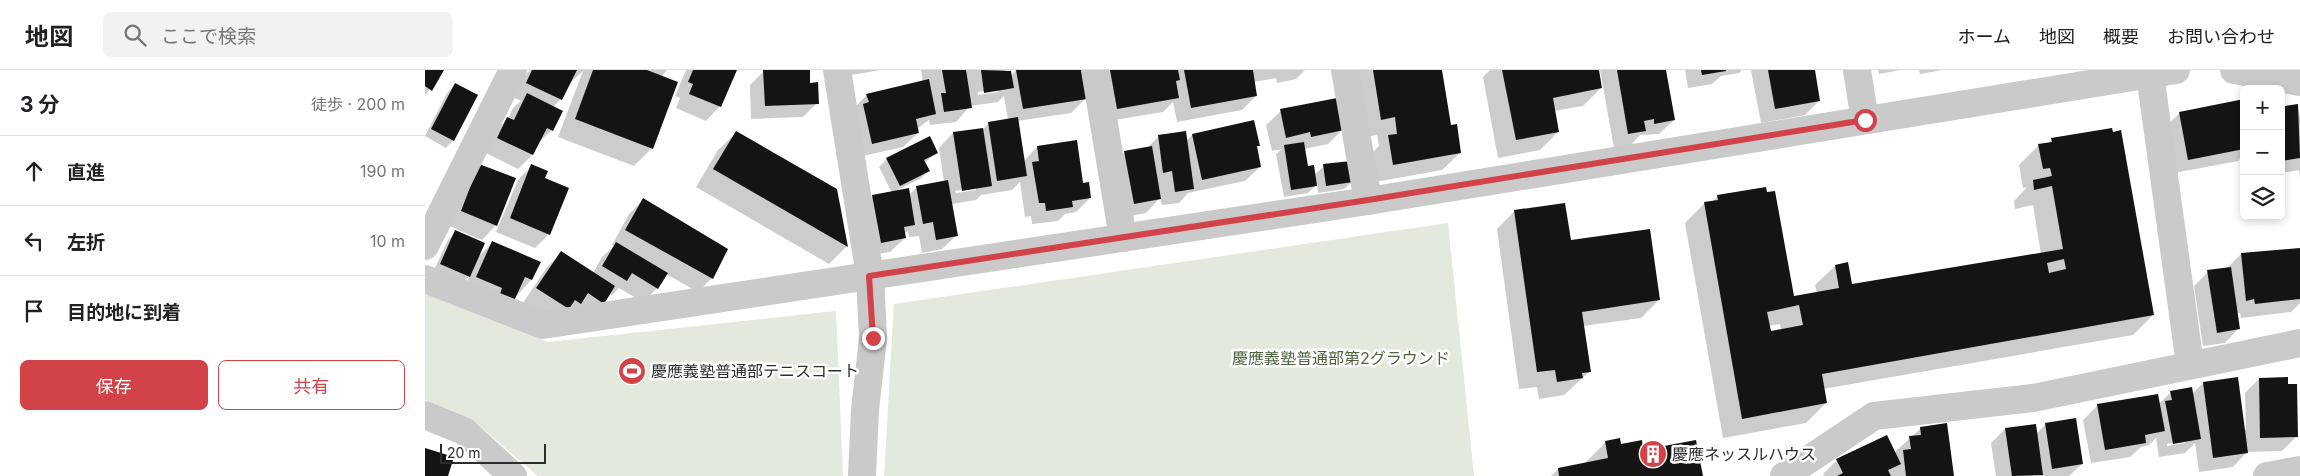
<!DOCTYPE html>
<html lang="ja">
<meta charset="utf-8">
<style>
:root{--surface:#fff;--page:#f2f2f2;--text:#202124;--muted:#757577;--line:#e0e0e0;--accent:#d14349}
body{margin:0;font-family:Inter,"Noto Sans JP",sans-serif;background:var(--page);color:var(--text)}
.controls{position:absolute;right:15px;top:15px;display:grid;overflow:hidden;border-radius:8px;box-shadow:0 2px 8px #0003}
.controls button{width:45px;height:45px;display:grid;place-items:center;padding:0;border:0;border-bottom:1px solid var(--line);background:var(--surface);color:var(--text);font:25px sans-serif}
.scale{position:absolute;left:15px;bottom:12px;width:106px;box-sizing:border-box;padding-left:5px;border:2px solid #2d2d2d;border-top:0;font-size:14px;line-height:18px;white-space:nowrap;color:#2d2d2d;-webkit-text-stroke:4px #fff;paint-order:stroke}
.stop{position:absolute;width:15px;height:15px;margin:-11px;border:4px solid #d14349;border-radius:50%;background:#fff}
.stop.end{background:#d14349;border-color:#fff;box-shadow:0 1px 5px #0008}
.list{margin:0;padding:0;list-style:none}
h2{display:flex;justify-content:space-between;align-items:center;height:65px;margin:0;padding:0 20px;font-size:21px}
h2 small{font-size:16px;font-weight:400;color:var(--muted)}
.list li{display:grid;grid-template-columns:32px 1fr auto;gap:15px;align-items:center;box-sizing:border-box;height:70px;padding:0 20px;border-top:1px solid var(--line)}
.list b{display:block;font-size:19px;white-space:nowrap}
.list em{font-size:16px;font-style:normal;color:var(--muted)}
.actions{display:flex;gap:10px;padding:15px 20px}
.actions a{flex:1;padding:11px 0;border:1px solid var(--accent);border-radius:8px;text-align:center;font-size:18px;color:var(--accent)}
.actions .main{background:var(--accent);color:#fff}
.icon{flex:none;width:28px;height:28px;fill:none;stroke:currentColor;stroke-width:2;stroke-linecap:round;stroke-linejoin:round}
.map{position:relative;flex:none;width:1875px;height:406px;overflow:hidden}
header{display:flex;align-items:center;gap:30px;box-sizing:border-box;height:70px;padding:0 25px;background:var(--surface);border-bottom:1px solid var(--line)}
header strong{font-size:24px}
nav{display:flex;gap:28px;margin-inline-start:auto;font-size:18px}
.search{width:350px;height:45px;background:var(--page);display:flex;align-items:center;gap:12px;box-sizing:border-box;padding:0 18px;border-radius:8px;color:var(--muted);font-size:19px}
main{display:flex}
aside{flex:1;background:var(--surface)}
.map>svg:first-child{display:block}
.green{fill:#e3e9dd}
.shadow{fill:#0003;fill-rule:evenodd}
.building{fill:#141414;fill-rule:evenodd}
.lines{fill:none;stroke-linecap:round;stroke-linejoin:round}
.minor{stroke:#cacaca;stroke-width:28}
.route{stroke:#d14349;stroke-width:6}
.labels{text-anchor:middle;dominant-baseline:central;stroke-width:5;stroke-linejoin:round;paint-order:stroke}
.park-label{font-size:16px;fill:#506440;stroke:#fff}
.poi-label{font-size:16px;fill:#2d2d2d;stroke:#fff;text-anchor:start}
</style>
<header>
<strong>地図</strong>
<div class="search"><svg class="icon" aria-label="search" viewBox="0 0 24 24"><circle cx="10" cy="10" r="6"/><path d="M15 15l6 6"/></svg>ここで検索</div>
<nav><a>ホーム</a><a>地図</a><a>概要</a><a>お問い合わせ</a></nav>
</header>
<main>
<aside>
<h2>3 分<small>徒歩 · 200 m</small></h2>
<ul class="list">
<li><svg class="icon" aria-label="ahead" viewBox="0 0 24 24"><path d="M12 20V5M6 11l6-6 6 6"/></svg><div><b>直進</b></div><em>190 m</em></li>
<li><svg class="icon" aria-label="left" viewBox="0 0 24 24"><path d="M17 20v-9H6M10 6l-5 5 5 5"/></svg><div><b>左折</b></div><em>10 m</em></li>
<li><svg class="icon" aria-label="arrive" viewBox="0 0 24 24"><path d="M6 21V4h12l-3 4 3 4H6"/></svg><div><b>目的地に到着</b></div></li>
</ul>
<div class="actions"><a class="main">保存</a><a>共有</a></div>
</aside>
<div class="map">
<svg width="1875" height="406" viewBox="0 0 1875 406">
<rect width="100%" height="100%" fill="#fff"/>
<g class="green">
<path d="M1023,153l26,253h-590l10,-172z"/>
<path d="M0,223l123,49 288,-31 7,165h-305l-68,-58 -45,-18z"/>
</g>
<g class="shadow">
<path d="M0,0h18l-18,26z"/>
<path d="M105,0h137l-6,7 -9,71 -18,18 -76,-29 25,-66 -13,12 -9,16 -8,8 -1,23 -15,14 -5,11 -14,14 -34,-17 9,-19 15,-14 5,-11 8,-7 -8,-4 9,-18z"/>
<path d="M261,0h49l-15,36 -14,15 -30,-13 4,-10 -5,-2z"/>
<path d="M383,0l1,14 8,19 -14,14 -52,2 -1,-34 14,-14z"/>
<path d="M425,0h31l-30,5z"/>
<path d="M496,0h84v4l6,2 5,-6h65l4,29 -14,14 -54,8 7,40 13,-14 45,37 8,14 -14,14 -11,2 -7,7 -26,3 -1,-8 -6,1 -5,-35 -8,8 -31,5 -5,5 -25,4 6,31 -15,14 -20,4 -3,-17 -10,1 -1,-6 -4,3 1,4 -15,14 -23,4 -8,-46 14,-14 19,-3 -13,-26 8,-8 50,-7 -13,11 4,8 -8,8 -25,12 14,4 8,-8 27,-5 -5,-34 14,-15 30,-4 5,-5 20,-4 -4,-24 -6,6 -28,4 -14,16 -26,3 -1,-5 -12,9 1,4 -15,14 -45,10 -5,-48 14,-14 56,-13zM573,19v3l-20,3v-3zM551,117v3l-20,3 -1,-2z"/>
<path d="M681,0h199l-9,9 -19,4 -1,-5 -22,4 2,14 -14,14 -65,12 -4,-20 -10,10 -60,10z"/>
<path d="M928,0h88l9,56 10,27 -18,17 -67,12 -4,-28 8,-8 -2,-11 -13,2z"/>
<path d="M1065,0h107l4,18 -18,18 -29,5 4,21 -18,18 -42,8 -15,-81z"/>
<path d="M1175,0h65l9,50 -15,14 -19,1 -9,10 -17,3z"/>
<path d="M1260,0h57l-3,3 -18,3 -9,8 -24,4z"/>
<path d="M1326,0h63l5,31 -14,14 -44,8z"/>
<path d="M1453,0h23l-22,4z"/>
<path d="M1494,0h23l-22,4z"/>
<path d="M30,15l-2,55 -7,8 -21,-12 22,-43z"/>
<path d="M1856,30l3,7 13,-2 3,12v61l-1,-8 -18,3z"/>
<path d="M1819,32v53l-6,6 -64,12 -9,-46 15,-14z"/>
<path d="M856,41l61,19 -14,14 -24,5 3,19 7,7 10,-9 28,16 -8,7 -26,4 -1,-9 -9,9 -24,4 -8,-43 6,-5 -10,2 -6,-26z"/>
<path d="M311,63l100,57 11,56 -18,18 -133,-77 22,-37z"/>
<path d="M767,65l66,10 -2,3 4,19 -15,14 -57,12 -9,10 -17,2 -2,-7 -14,15 -26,5 -9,-52 14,-14 22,-4 11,-11 28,4z"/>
<path d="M1627,69l101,176 -20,20 -310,54 3,14 -20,20 -83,15 -38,-215 19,-19 8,-2 6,-6 75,101 24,-4 -2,-8 20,-19 16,20 190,-32 -8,-49 -18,4 -1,-8 13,-14 -4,1 -4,-23 20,-20 9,-1zM1355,254l1,7 -11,2 -2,-7z"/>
<path d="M55,95l16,60 -14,15 -35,-15z"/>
<path d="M107,96l17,68 -14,14 -39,-16 22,-52z"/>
<path d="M218,130l69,78 -14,14 -32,-18 -9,14 -14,14 -24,-14 -7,7 -3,-2 -6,10 -49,20 -31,-20 24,-36 14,-14 32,20 9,-16 12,-11 -2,-1 17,-31z"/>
<path d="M1090,141l55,31 89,58 -18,18 -58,8 6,46 -25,23 -25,4 -2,-12 -18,2 -22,-160z"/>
<path d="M31,162l21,26 16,-16 46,21 -8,17 -18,20 -50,-9 7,-16 -9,9 -28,-12 15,-32z"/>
<path d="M1875,179v54l-9,9 -50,6 -1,-5h-3l2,15 -14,15 -22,3 -9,-60 14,-14 19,-4 14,-14z"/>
<path d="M1834,309l37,58 -14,14 -35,1 -14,15 -34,5 -4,-29 -10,10 -26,4 -3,-19 -7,7 -8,2 -11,10 -39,6 -8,-43 15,-15 61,-1 12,-12 21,2 11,-11 43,47 -1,-37zM1760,371v2l-18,3v-2z"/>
<path d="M1621,354l36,40 -13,12h-73l-5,-33 14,-14 29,-4 2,9z"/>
<path d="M1496,358l32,48h-129l-1,-2 14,-14 57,-7z"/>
<path d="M1181,372l36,10 60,24h-151l7,-7 27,-6z"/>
</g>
<g class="building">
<path d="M0,0h19l-12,21 -7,-5z"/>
<path d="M107,0h45l-15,30 -36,-17z"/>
<path d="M168,0h54l31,12 -25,67 -78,-30z"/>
<path d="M268,0h44l-16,37 -32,-13 4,-10 -5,-2z"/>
<path d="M338,0h47v13l8,-1 1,22 -54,2z"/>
<path d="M517,0h24l6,38 -28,4 -3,-19h5z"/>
<path d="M556,0l30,1 3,17 -30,5z"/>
<path d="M591,0h66l5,29 -64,10z"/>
<path d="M685,0h68l2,10 -4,1 3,17 -62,11z"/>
<path d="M759,0h69l4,26 -66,12z"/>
<path d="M948,0h69l9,55 6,-1 4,29 -68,12 -5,-30 9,-1 -2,-17 -14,3z"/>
<path d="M1077,0h97l3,18 -49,10 6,34 -43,8z"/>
<path d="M1192,0h49l9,50 -21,4v-5l-10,2 2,10 -18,3z"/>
<path d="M1276,0h25v1l-24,4z"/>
<path d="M1343,0h47l5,31 -45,8z"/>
<path d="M504,9l7,35 -20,5 3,14 -47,11 -9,-40 6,-2 -3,-8z"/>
<path d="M30,13l23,12 -24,46 -23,-12z"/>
<path d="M102,23l36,18 -10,20 -6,-3 -14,27 -36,-17 10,-21 7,3z"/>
<path d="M912,28l7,32 -33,7 -1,-5 -24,6 -6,-29z"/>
<path d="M1859,28l1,8 13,-2 2,54 -19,3v-62z"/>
<path d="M1819,29v50l-56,11 -9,-48z"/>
<path d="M593,47l9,59 -30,5 -9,-59z"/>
<path d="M829,50l6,26h-3l4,21 -59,13 -10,-46z"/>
<path d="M558,58l9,58 -30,5 -9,-59z"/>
<path d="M1687,58l1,4 8,-2 33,185 -332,59 5,29 -85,16 -38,-217 14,-2 -1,-5 49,-8 1,5 8,-1 19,105 45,-8 -4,-23 13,-3 4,22 211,-35 -11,-63 -18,4 -1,-10 19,-4 -2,-8 -7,1 -5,-25 14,-2 -1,-4zM1639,189l2,10 -17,4 -2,-10zM1374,235l4,20 -32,6 -4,-19z"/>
<path d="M311,61l101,58 11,58 -135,-78z"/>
<path d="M761,61l8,58 -19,3 -3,-21 -9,2 -5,-38z"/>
<path d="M505,66l8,17 -14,7 6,11 -30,15 -14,-28z"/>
<path d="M652,70l6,43 6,-1 2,16 -19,3 1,6 -27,4 -1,-8h-6l-7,-41 7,-1 -2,-15z"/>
<path d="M879,72l4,24 6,-1 3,21 -26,4 -7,-45z"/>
<path d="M727,76l9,53 -27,5 -10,-53z"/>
<path d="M926,91l2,21 -27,4 -3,-22z"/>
<path d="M54,94l37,14 -19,48 -36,-15z"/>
<path d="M106,94l17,7 -3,7 24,10 -19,47 -40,-17z"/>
<path d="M523,110l10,56 -22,4 -3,-18 -10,2 -7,-38z"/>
<path d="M484,118l6,37 -11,2 2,11 -25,5 -9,-48z"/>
<path d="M218,128l85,51 -15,30 -88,-49z"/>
<path d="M1140,133l6,37 79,-11 10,71 -78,12 9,60 -9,1 1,5 -26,4 -2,-12 -18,2 -23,-162z"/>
<path d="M30,160l30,13 -15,34 -30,-13z"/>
<path d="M67,171l49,21 -9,18 -7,-3 -11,24 -14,-7 2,-6 -26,-11z"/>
<path d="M191,172l52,31 -10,16 -26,-16 -5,8 -25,-15z"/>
<path d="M1875,178v51l-45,5 -1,-5 -8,2 -5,-48z"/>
<path d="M136,181l54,35 -11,18 -16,-11 -7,11 -6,-4 -6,9 -33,-21z"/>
<path d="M1806,197l9,62 -23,4 -10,-63z"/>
<path d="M1813,307l10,76 -35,5 -10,-76z"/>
<path d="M1863,307v7h9l1,53 -38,1 -1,-60z"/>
<path d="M1767,317l9,52 -28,5 -8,-43 7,-1 -2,-9z"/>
<path d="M1733,324l7,37 -20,4 1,8 -41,7 -8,-46z"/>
<path d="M1651,348l7,46 -31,5 -7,-46z"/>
<path d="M1522,353l7,53h-48l-3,-26 8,-1 -2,-13 12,-1 -1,-8z"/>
<path d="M1611,354l7,51 -31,1 -7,-48z"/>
<path d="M1462,365l14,29 -13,6 3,6h-54l6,-3 -7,-14z"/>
<path d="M1195,368l1,6 21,-4 1,10 53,-10 7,36h-144l-1,-8 50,-10 -3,-17z"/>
<path d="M0,378l29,9 -6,19h-23z"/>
</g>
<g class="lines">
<g class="minor">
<path d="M412,0l33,206 3,62 -8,72 -3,66"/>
<path d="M670,0l28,168"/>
<path d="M920,0l23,131"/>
<path d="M1432,0l8,50"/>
<path d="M1809,0l66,12"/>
<path d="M1725,4l40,291"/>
<path d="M0,176l88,-176"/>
<path d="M0,209l118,46 825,-124 808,-131"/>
<path d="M0,345l39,16 49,45"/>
<path d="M1359,406l90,-60 159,-18 267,-55"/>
<path d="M1842,406l33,-6"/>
</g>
</g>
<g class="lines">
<path class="route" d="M448,268l-4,-62 499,-76 497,-80"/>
</g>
<defs>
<g id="stadium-disc" transform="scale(1.4375)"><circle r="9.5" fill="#d14349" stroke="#fff"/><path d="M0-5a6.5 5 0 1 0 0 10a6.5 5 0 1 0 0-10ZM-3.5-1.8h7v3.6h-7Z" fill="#fff"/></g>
<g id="building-disc" transform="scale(1.4375)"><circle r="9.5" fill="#d14349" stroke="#fff"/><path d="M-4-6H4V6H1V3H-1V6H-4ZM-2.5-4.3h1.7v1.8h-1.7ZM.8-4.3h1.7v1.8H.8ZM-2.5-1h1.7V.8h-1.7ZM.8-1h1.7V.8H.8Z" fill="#fff"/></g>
</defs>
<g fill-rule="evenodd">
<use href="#stadium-disc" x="207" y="301"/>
<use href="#building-disc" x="1228" y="384"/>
</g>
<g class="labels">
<g class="park-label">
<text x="916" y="288">慶應義塾普通部第2グラウンド</text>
</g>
<g class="poi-label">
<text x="226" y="301">慶應義塾普通部テニスコート</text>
<text x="1247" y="384">慶應ネッスルハウス</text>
</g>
</g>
</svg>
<div class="controls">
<button>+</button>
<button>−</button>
<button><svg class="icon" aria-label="layers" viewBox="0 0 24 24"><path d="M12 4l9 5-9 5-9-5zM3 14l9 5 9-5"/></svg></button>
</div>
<div class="scale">20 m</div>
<div class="stop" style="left:1440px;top:50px"></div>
<div class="stop end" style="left:448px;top:268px"></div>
</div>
</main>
